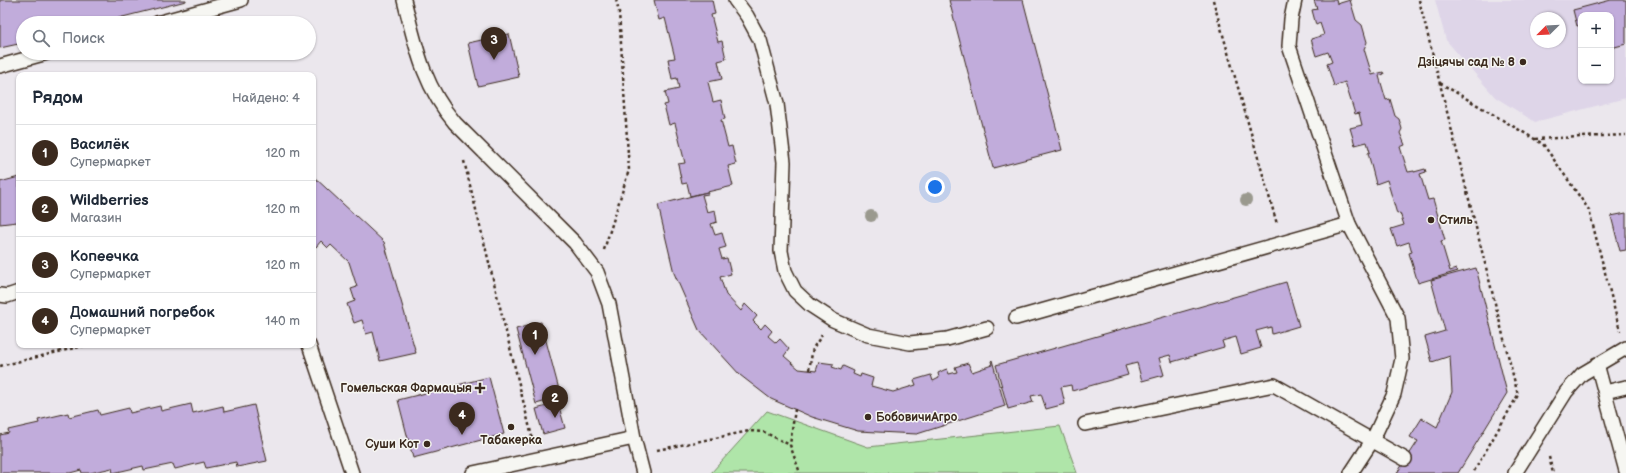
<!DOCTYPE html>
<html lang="ru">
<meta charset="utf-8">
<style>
:root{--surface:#fff;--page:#f2f2f3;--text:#1f2937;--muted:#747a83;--line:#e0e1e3;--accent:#3b2a1e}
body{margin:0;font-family:"Balsamiq Sans",sans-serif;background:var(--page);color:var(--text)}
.controls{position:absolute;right:12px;top:12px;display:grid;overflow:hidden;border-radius:8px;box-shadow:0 1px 3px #0004}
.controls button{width:36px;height:36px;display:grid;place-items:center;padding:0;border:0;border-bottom:1px solid var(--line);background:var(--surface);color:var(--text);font:20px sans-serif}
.compass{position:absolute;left:1530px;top:12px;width:36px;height:36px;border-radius:50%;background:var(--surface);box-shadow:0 1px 3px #0004;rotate:246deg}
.you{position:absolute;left:935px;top:187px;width:14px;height:14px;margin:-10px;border:3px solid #fff;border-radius:50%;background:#1a73e8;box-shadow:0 0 0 6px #1a73e833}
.badge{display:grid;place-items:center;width:26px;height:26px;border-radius:50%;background:var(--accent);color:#fff;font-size:13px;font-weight:700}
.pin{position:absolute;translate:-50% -33px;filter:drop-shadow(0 1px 2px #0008)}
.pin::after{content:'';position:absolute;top:21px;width:14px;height:12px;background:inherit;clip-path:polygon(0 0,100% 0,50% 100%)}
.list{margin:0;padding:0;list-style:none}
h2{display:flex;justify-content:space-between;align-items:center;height:52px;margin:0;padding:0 16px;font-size:17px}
h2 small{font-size:13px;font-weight:400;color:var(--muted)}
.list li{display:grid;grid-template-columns:26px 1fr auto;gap:12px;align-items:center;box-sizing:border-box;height:56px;padding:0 16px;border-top:1px solid var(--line)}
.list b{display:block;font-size:15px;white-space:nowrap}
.list p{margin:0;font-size:13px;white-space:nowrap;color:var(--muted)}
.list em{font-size:13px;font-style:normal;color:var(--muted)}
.icon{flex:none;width:22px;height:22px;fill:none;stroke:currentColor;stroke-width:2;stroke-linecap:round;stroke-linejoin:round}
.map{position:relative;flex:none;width:1626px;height:473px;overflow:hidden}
.search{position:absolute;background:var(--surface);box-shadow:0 1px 3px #0004;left:16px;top:16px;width:300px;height:44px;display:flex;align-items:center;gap:10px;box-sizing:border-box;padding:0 14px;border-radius:22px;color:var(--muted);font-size:15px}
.panel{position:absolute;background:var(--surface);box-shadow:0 1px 3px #0004;left:16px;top:72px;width:300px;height:276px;border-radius:8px}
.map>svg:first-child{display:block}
.built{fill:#ded5e8;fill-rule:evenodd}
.green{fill:#afe5a9;stroke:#758864}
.building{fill:#c1acdb;stroke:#3b2a1e}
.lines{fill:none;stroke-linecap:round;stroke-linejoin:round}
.lane-casing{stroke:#3b2a1e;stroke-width:16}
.path{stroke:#3b2a1e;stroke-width:2.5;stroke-dasharray:3 3;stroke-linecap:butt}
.lane{stroke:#f6f6f2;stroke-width:13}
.tree{fill:#9a998e}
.poi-dot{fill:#3b2a1e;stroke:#f6f6f2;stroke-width:1.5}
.labels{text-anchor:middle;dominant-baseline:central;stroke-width:3;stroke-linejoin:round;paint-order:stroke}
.poi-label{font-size:12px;font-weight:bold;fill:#3b2a1e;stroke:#f6f6f2;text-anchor:end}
</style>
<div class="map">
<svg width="1626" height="473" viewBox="0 0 1626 473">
<rect width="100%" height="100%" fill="#ebe7ed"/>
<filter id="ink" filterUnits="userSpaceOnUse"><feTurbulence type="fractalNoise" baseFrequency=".025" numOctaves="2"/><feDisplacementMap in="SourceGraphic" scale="8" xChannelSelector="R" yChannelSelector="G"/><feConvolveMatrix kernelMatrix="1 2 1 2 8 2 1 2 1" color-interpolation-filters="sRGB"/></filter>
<g filter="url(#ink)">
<path class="built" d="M1435,0h191v98l-91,24 -40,-25 -49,-57zM1581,15h30v66h-30zM1536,18h24v24h-24z"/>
<path class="green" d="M767,411l101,36 192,-21 17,47h-366z"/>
<g class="building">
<path d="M0,0h186v1l-87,22h-76v20l-23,5z"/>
<path d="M654,0h58l3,14 -4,1 7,27 4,-1 4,18 -8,2 4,18 -14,3 5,20 8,-2 4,19 -4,1 7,27 4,-1 4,18 -8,2 5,20 -43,10 -3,-13 -5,1 -4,-20 7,-1 -10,-40 -6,2 -5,-20 4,-1 -3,-12 14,-3 -2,-11 -5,1 -4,-20 7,-1 -10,-40 -6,2z"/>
<path d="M949,0h74l39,150 -69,18z"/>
<path d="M1314,0h22l1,4 13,-4 6,20 6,5 5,17 -3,7 8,26 11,-3 1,2 -5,2 7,24 4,-1 5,17 4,3 3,10 -2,4 5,12 -5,2 8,25 6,-1v1l11,-3 1,3 -6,2 8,26 5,-1 12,41 -4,1 9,30 6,-2 2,2 -40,12 -9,-30 3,-1 -3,-10 -12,4 -6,-17 13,-4 -4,-12 -3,1 -10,-34 -11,4 -8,-31 2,-1 -3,-10 -12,3 -5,-17 12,-3 -3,-12 -4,1 -10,-32 -11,4 -7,-22 5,-2 -4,-10 -12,4 -5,-17 13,-4 -4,-12 -4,2 -4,-15 5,-1z"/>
<path d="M1611,0h15v44l-15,4v-33h-30v10l-4,1 -4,-16z"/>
<path d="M509,34l10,43 -41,9 -10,-43z"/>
<path d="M313,176l71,66 32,111 -36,8 -7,-29 -7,2 -4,-14 -8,3 -7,-19 8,-3 -4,-12 6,-2 -8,-25 -18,-17 -3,3 -7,-7 -5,6 -3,-3z"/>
<path d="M19,177v49l-2,-4 -17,2v-42z"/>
<path d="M707,192l1,2 -6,1 5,17 8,-2 2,12 -6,2 4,11 7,-2 4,14 -7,2 3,10 5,-1 4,16 -11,3 6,18 15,16 4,-7 12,12 -4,5 8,8 4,-5 7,7 -4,5 8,7 4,-4 9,10 -5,7 15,13 17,2 3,-9 15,2 -2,3 9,3 2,-4 11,5 -1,3 7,3 1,-3 12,4 -2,8 22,6 23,-7 -2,-5 17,-5 2,6 6,-3 -1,-5 6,-3 3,-1 2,5 8,-2 -2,-5 13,-4 4,9 20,-7 -1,-4 1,-1 13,46 -88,28 -59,-3 -46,-14 -41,-18 -31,-24 -41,-45 -25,-57 -16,-68z"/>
<path d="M1626,213v37l-6,1 -9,-35z"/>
<path d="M1476,268l31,125 -49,80h-61l21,-32 -8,-4 12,-19 15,9 15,-35 -2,-36 -18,6 -7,-25 20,-6 -14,-51z"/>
<path d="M1286,282l13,44 -27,8 -1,-7 -15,4 5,17 -20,6 -5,-17 -14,4 2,6 -52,15 -2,-7 -11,3 5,17 -22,6 -5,-18 -12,3 3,9 -56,16 -1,-6 -10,2 4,17 -19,5 -5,-15 -10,2 2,6 -25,7 -12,-44z"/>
<path d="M541,322l20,75 -25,7 -20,-75z"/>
<path d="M489,377l15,57 -91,24 -15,-58z"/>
<path d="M558,403l7,25 -22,6 -7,-25z"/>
<path d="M191,404l2,9 30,-7 1,6 30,-7 13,56 -30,6 -1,-5 -30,6 -2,-6 -29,7 -2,-5 -29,6 -1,-4 -30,7 -1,-5 -22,5h-8l-1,-3 -11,3h-70v-38l9,-2 -1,-3 31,-7 -1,-3 30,-7 1,4 29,-7 2,5 29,-7 1,5 30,-7 1,5z"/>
</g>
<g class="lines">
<g class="lane-casing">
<g id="lane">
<path d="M404,0c12,47 19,85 51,123l120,120 22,29 12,32 25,134 9,35"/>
<path d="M735,0l12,16 13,24 17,64 7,58 -3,89 4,20 10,20 15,14 23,15 35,15 42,8 37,-4 40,-11"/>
<path d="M1295,0l-4,19 -2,27 60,178 49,94 4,41 -8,35 -22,47 -21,32"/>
<path d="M157,23l84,-23"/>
<path d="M0,66l47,-13"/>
<path d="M0,295l7,1 12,-4"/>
<path d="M1016,318l333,-94"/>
<path d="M309,345l43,128"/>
<path d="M1597,364l29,107"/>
<path d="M1605,392l21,-5"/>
<path d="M1085,424l189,-39 131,74"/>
<path d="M473,473l161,-35"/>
<path d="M1515,473l51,-81 16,-18 44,-26"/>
</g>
</g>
<g class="path">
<path d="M1213,0l64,224"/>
<path d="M1419,0l99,395 -45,78"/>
<path d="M1440,83l103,61 46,66 31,121"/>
<path d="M1535,139l91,-4"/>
<path d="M464,161l69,280"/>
<path d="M604,250l25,-80 -10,-158 -3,-12"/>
<path d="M0,366l87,-21"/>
<path d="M809,370l4,-22 9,-13"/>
<path d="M795,409l-5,36 10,28"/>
<path d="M657,450l92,-19 15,1 26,13"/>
<path d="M1549,457l4,16"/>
</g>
<use href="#lane" class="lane"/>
</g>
<g class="tree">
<circle cx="1246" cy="200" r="6"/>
<circle cx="871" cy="216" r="6"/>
</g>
</g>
<g class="poi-dot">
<circle cx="1523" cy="62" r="4"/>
<circle cx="1431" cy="220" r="4"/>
<path d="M478 382h4v4h4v4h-4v4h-4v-4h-4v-4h4z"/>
<circle cx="868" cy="417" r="4"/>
<circle cx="511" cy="427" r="4"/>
<circle cx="427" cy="444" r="4"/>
</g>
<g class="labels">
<g class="poi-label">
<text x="1515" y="62">Дзіцячы сад № 8</text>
<text x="1439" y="220" text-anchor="start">Стиль</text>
<text x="472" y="388">Гомельская Фармацыя</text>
<text x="876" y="417" text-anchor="start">БобовичиАгро</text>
<text x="511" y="440" text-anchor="middle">Табакерка</text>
<text x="419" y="444">Суши Кот</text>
</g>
</g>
</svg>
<div class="controls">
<button>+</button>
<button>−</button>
</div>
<svg class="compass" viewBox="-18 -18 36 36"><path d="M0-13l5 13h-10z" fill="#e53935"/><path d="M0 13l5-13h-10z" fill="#747a83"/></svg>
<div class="you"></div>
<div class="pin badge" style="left:535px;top:355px">1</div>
<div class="pin badge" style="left:555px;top:418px">2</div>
<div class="pin badge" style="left:494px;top:60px">3</div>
<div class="pin badge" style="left:462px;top:435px">4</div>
<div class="search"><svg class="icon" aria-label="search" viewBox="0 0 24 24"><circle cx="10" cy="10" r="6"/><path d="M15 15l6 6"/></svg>Поиск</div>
<section class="panel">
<h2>Рядом<small>Найдено: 4</small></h2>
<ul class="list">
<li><span class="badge">1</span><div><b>Василёк</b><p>Супермаркет</p></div><em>120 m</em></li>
<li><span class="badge">2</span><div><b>Wildberries</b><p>Магазин</p></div><em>120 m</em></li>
<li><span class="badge">3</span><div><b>Копеечка</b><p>Супермаркет</p></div><em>120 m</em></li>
<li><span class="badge">4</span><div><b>Домашний погребок</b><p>Супермаркет</p></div><em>140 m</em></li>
</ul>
</section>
</div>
